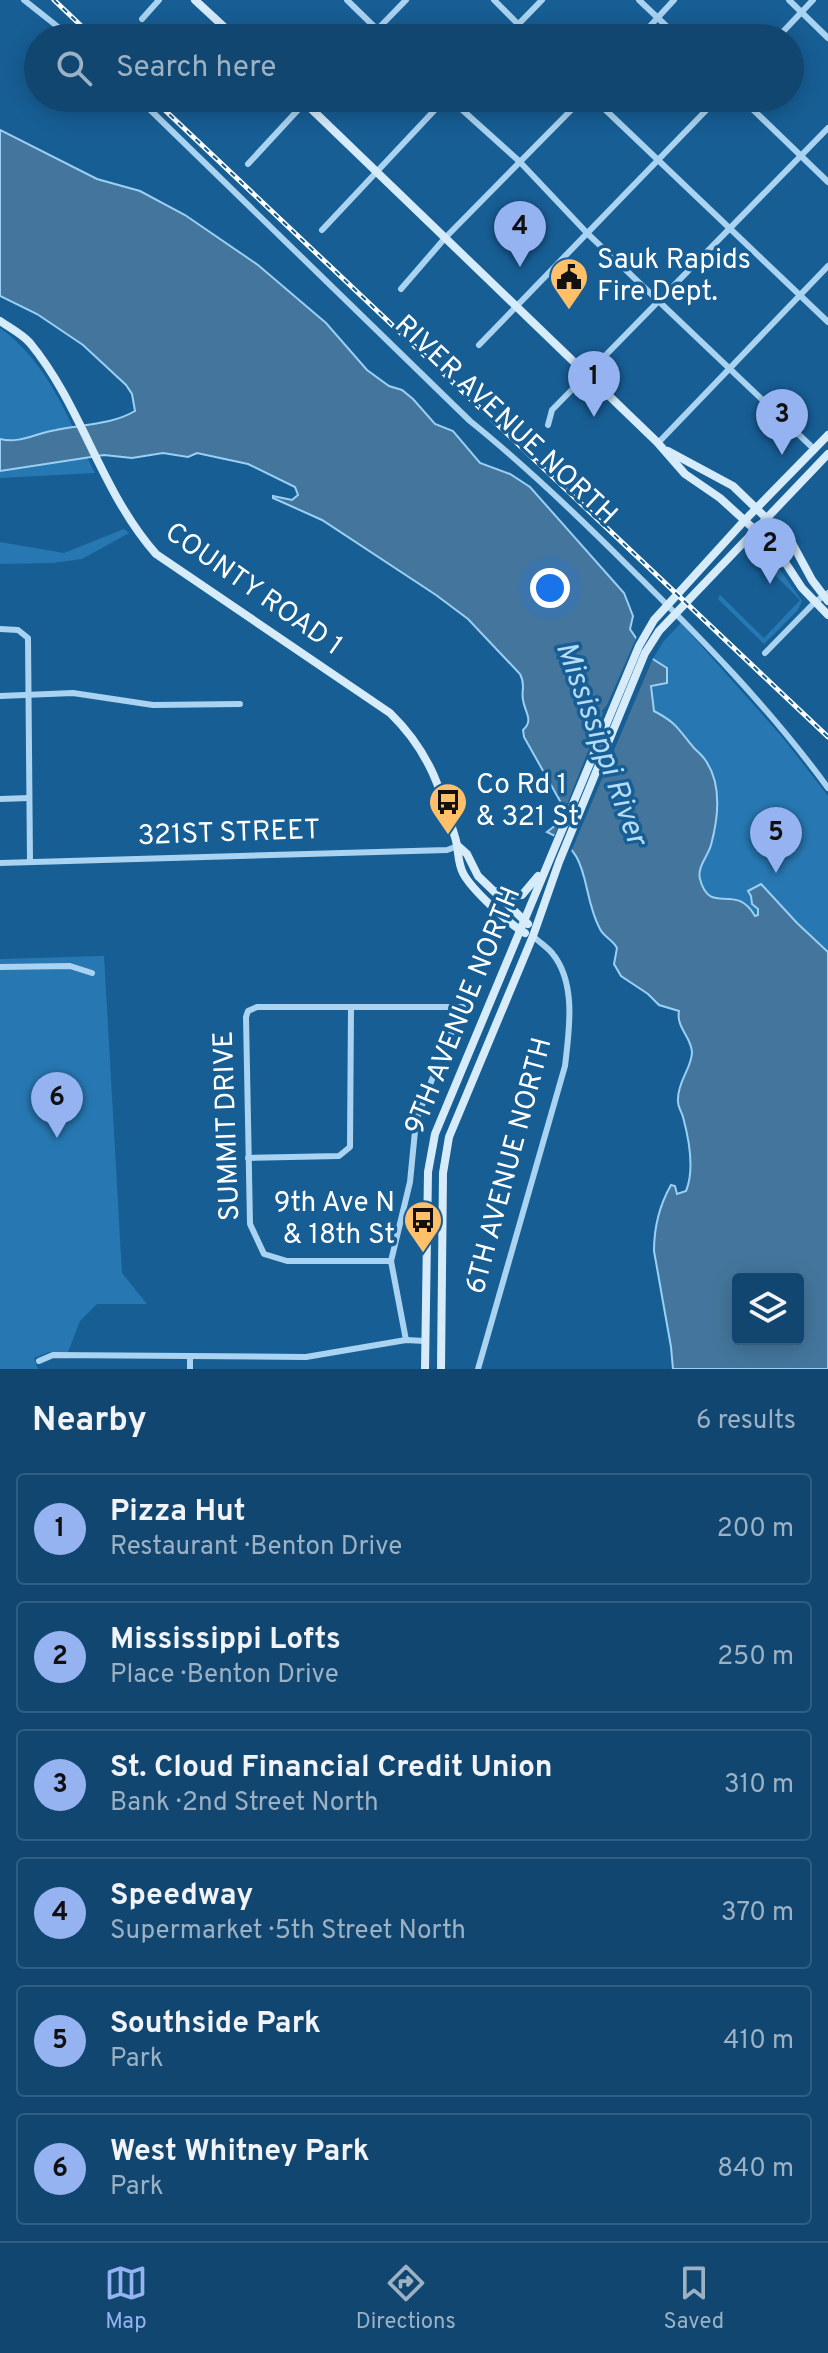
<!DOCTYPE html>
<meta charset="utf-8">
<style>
:root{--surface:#114670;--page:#1a4d75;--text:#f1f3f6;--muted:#9cb1c3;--line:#305e83;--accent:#95b2f1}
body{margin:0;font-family:Overpass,sans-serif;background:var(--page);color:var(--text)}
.controls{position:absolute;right:24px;bottom:24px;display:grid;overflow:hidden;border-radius:8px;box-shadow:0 4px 20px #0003}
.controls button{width:72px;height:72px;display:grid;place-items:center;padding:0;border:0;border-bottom:2px solid var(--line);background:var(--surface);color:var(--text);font:40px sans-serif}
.you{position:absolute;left:550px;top:588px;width:28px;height:28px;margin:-20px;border:6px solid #fff;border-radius:50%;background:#1a73e8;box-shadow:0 0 0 12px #1a73e833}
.badge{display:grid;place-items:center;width:52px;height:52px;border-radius:50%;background:var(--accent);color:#111;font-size:26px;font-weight:700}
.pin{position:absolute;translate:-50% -66px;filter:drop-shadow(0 2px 4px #0008)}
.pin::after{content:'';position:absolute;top:42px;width:28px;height:24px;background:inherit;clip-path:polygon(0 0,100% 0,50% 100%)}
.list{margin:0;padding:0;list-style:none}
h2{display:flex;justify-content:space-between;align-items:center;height:104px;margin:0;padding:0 32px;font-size:34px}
h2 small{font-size:26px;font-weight:400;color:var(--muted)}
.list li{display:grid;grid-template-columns:52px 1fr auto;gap:24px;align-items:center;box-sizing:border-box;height:112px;margin:0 16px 16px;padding:0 16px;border:2px solid var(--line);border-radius:8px}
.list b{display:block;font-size:30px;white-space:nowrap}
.list p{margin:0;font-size:26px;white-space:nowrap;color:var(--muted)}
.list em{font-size:26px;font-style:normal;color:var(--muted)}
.icon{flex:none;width:44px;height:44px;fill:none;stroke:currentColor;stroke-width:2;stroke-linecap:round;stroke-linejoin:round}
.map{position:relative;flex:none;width:828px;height:1369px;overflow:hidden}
.search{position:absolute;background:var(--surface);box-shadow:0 4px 20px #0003;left:24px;right:24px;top:24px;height:88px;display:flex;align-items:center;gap:20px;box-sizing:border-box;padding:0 28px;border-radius:44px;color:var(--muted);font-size:30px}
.sheet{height:872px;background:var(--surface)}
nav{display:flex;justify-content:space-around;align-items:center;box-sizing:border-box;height:112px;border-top:2px solid var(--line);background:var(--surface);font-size:22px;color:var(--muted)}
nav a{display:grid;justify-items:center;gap:4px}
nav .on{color:var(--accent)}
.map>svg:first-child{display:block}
.green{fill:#2778b2}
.water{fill:#44769d;stroke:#9bcff3;stroke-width:2;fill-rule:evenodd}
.pier{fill:#175e95}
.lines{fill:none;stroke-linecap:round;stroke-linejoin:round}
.street{stroke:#a9d3f1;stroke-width:6}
.secondary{stroke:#d7ecfb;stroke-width:8}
.rail-casing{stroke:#fff;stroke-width:5}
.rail{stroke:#175e95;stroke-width:2;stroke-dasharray:6;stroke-linecap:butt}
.labels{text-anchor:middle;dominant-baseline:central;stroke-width:7;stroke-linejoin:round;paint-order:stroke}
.poi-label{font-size:28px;fill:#fff;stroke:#175e95;text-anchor:start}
.street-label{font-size:28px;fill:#fff;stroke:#175e95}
.water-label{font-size:30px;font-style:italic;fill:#b5dcf7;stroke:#175e95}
</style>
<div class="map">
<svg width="828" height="1369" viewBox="0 0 828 1369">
<rect width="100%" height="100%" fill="#175e95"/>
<g class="green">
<path d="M0,328c49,35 69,93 95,145l-95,5z"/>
<path d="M124,529l5,4 -47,26 -30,4 -52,1v-22l64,11z"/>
<path d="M755,555l15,3 4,3 28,40 -4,9 -34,34 -46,-45 2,-4 44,43 36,-38z"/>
<path d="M681,623l102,115 45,58v156l-31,-29 -36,-39 -5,1 -5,11 1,8 6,5v6l-3,1c-3,-7 -17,-17 -25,-18 -14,-2 -22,5 -28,-15 -5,-14 4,-23 8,-35 12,-35 11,-72 -15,-99 -6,-6 -9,-14 -15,-20 -7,-7 -17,-13 -26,-18l-3,-25 6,-22 -5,-4 11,-18z"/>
<path d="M104,956l18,317 25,31h-50l-17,17 -12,31h-19l-15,6 4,11h-38v-410z"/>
</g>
<path class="water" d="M0,130l97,49 43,12 45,24 73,50 68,58 41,47 22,16 13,4 11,9 22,25 18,7 27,32 30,11 20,13 94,106 9,23 -3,13 18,27 19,12v15l-16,3 3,25c23,12 24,18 40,37 4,4 9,8 12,13 16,24 12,58 5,84 -3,11 -14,22 -11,34 10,38 35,2 55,37l3,-1v-6l-6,-5 -1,-8 -3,-5 13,-7 36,39 31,29v417h-155l-2,-22 -17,-96c0,-24 5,-45 17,-66l4,1 2,8 9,-3c9,-22 3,-52 -3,-74 -2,-7 -6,-11 -5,-18 0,-19 14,-31 14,-47 -1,-16 -16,-24 -13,-41l-20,-6 -11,-11 -27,-18 -7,-12 3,-16c-4,-8 -13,-11 -17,-19 -20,-37 -7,-78 -53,-97l10,-8 7,-16 -40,-71 -1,-7c11,-10 2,-17 0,-30 -2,-10 3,-15 -3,-26l-52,-55 -32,-24 -114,-75 -49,-22v-2l19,4 6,-5 -3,-8 -47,-23 -51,-11 -9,4 -25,-4 -31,5 -28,-3 -104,16v-32c20,5 36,-6 56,-9 27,-6 55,-5 79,-19l-3,-17 -6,-9 -43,-40 -46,-31 -37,-18zM738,1279h60v60h-60z"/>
<path class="pier" d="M638,634l16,22 -84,198 -9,-11 -8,-4 50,-125 -1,-3 5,-6z"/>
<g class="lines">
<g class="street">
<path d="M24,0l48,38"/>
<path d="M347,0l39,38"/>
<path d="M494,0l38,38"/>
<path d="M639,0l40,38"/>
<path d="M789,0l39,38"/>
<path d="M142,19l17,-19"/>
<path d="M369,38l37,-38"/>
<path d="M505,38l37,-38"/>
<path d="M639,38l35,-38"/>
<path d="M777,38l36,-38"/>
<path d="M138,98l332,323c56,45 107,94 158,145 71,70 141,141 200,222"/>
<path d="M449,98l70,63 69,73 226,215"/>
<path d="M593,98l235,224"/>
<path d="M741,98l87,84"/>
<path d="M248,164l61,-66"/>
<path d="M322,230l124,-132"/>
<path d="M401,289l44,-51 138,-140"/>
<path d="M479,345l239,-247"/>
<path d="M548,425l4,-15 276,-282"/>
<path d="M658,443l170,-177"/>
<path d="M0,629l18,1 10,8 2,224"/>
<path d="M765,653l50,-51 13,-9"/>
<path d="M0,696l73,-3 80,12 87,-1"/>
<path d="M0,799l29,-1"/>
<path d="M0,863l447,-13 11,-4"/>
<path d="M0,967l70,-1 22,7"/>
<path d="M248,1158l91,-2 11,-9 1,-140"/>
<path d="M391,1261h-104l-23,-7 -14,-30 -4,-207 2,-6 9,-4h206l2,7 -17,24 -32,83 -6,61 -19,79 15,79"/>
<path d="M39,1361l14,-6 253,2 100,-17 19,1"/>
<path d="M190,1369v-12"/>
<path d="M478,1369l87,-303c4,-35 12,-83 -13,-113 -5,-6 -13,-11 -19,-17"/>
</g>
<g class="secondary">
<path d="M195,0l41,38"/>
<path d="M300,98l357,344 28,32 35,24 57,52 25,38 26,27"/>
<path d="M0,321c10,7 22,13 30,22 52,63 71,149 126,211l234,159c39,38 50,74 65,124 4,12 2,24 8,36 8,16 46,51 62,60"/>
<path d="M668,451l65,35 59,57 20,37 16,21"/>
<path d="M458,846l9,8 11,22 50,48"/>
<path d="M498,891l7,5 17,-1 16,-19"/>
<path d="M425,1369l3,-197 7,-38 204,-488 15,-26 90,-99 84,-86"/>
<path d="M441,1369l2,-196 6,-36 84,-201 26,-74 86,-209 14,-22 169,-177"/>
</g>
<g class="rail-casing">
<g id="rail">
<path d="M54,0l40,38"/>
<path d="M152,98l676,639"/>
</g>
</g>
<use href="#rail" class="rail"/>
</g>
<defs>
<g id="civic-pin" transform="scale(2)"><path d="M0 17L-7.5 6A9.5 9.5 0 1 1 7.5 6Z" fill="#ffc069" stroke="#175e95"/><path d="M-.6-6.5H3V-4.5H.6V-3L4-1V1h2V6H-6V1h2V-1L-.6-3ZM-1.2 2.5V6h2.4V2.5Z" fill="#111"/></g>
<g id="bus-pin" transform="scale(2)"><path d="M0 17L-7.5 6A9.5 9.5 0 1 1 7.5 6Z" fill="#ffc069" stroke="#175e95"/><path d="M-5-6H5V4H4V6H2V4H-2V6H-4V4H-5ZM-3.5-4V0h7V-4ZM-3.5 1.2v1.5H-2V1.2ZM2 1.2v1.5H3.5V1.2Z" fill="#111"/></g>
</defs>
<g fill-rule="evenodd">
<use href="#civic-pin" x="569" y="277"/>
<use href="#bus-pin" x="448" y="802"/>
<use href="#bus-pin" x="423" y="1220"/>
</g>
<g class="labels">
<g class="poi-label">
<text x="597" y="261">Sauk Rapids<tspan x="597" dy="32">Fire Dept.</tspan></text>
<text x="476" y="786">Co Rd 1<tspan x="476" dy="32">&amp; 321 St</tspan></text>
<text x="395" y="1204" text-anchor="end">9th Ave N<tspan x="395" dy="32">&amp; 18th St</tspan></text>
</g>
<g class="street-label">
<text transform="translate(505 421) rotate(43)">RIVER AVENUE NORTH</text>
<text transform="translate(253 590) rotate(35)">COUNTY ROAD 1</text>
<text transform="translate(229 834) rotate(-2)">321ST STREET</text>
<text transform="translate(464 1011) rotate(-68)">9TH AVENUE NORTH</text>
<text transform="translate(228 1126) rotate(-92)">SUMMIT DRIVE</text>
<text transform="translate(510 1166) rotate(-75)">6TH AVENUE NORTH</text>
</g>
<g class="water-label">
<text transform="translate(600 744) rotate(70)">Mississippi River</text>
</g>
</g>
</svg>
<div class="controls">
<button><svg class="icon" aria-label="layers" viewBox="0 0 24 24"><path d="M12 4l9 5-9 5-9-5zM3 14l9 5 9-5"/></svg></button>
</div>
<div class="you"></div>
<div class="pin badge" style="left:594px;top:417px">1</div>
<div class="pin badge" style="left:770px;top:584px">2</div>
<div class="pin badge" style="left:782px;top:455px">3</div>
<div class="pin badge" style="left:520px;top:267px">4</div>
<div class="pin badge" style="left:776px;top:873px">5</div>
<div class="pin badge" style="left:57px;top:1138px">6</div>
<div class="search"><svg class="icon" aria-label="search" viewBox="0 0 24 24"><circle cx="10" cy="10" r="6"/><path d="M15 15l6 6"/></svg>Search here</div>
</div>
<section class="sheet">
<h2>Nearby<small>6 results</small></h2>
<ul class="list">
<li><span class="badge">1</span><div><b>Pizza Hut</b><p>Restaurant · Benton Drive</p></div><em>200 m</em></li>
<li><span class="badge">2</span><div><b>Mississippi Lofts</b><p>Place · Benton Drive</p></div><em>250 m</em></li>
<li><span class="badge">3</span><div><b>St. Cloud Financial Credit Union</b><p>Bank · 2nd Street North</p></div><em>310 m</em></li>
<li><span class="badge">4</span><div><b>Speedway</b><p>Supermarket · 5th Street North</p></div><em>370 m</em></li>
<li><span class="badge">5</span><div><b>Southside Park</b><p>Park</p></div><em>410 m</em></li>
<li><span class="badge">6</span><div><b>West Whitney Park</b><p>Park</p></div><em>840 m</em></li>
</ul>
</section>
<nav>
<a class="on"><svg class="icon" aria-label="map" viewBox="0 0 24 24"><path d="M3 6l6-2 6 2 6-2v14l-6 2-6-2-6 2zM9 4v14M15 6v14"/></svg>Map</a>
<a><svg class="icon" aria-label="directions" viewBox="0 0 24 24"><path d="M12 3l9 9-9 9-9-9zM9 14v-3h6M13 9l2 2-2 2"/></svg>Directions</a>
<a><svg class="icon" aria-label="saved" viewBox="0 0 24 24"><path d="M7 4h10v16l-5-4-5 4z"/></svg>Saved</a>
</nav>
